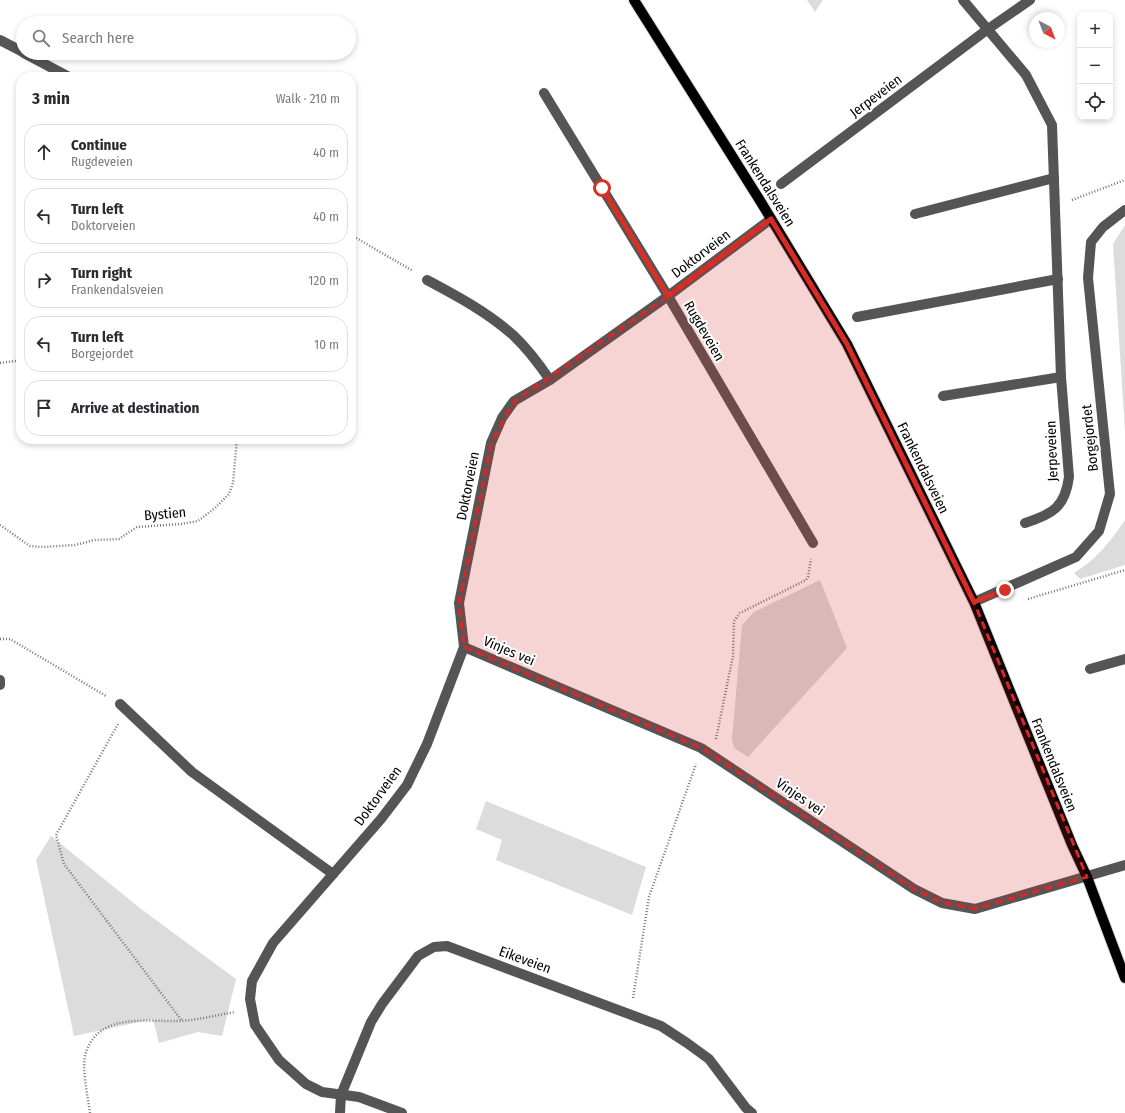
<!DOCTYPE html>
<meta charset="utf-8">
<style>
:root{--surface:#fff;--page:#f2f2f3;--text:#2b2b33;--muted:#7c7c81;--line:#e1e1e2}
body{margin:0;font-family:"Fira Sans Condensed",sans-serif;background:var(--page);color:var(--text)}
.controls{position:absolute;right:12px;top:12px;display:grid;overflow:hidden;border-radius:8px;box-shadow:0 2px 6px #0003}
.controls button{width:36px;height:36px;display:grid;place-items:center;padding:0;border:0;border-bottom:1px solid var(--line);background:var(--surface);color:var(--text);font:20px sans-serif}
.compass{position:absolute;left:1029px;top:12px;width:36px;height:36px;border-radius:50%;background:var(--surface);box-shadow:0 2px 6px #0003;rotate:138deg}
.stop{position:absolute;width:12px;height:12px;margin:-9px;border:3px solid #d93025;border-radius:50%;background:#fff}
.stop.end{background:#d93025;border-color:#fff;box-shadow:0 1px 4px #0008}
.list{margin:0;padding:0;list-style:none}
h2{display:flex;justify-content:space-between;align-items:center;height:52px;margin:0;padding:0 16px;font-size:17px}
h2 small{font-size:13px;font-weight:400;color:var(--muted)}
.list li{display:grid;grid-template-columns:26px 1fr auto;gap:12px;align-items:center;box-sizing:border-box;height:56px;margin:0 8px 8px;padding:0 8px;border:1px solid var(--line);border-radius:16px}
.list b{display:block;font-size:15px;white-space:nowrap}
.list p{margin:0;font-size:13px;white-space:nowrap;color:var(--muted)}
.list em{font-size:13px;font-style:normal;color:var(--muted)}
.icon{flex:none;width:22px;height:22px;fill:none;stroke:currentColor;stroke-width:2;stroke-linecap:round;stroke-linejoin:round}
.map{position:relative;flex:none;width:1125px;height:1113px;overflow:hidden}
.search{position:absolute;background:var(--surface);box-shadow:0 2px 6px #0003;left:16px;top:16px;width:340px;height:44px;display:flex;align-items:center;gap:10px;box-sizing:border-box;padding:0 14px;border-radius:22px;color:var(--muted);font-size:15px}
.panel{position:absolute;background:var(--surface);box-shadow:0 2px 6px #0003;left:16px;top:72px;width:340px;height:372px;border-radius:16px}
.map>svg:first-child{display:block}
.green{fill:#dcdcdc}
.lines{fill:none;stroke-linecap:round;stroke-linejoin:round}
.major-casing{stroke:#dbdbdb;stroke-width:12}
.path{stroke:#777;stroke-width:2.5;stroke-dasharray:1 2;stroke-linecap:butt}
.minor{stroke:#555;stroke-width:10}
.major{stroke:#000;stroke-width:10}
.route{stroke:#d93025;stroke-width:5}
.marked{fill:#d62828;fill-opacity:0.2;stroke:#d62828;stroke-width:3;stroke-dasharray:8 5;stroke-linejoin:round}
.labels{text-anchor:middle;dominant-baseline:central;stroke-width:4;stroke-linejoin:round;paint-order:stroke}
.street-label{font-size:14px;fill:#000;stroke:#fff}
</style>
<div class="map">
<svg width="1125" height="1113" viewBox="0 0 1125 1113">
<rect width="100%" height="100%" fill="#fff"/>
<g class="green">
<path d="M807,0h16l-8,12z"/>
<path d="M1125,225v207l-12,-188z"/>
<path d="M1125,520v45l-45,14 -6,-6c22,-13 37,-32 51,-53z"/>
<path d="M820,580l27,68 -99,109 -14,-9 -2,-9 10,-114 12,-13z"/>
<path d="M486,801l160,66 -14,48 -136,-55 6,-20 -26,-11z"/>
<path d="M51,836l90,73 95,70 -14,57 -24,-4 -39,11 -6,-24 -79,17 -38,-176z"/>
</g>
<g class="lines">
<g class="major-casing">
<path id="major" d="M634,0l125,199 88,145 127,258 98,243 15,32 38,101"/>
</g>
<g class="path">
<path d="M1072,200l53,-20"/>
<path d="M351,235l62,36"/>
<path d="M0,363l15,-2 6,3"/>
<path d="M0,525l30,21 13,1 32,-2 20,-5 24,-1 18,-12 44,-3 17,-3 17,-13 14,-14 4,-11 4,-44"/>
<path d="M1028,599l97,-29"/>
<path d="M0,639h10l96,57"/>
<path d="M118,724l-62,111 8,29 118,157"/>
<path d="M716,739l17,-83 1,-35 6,-8 66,-33 2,-3 3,-18"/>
<path d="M633,998l16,-101 47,-133"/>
<path d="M90,1113c-2,-16 -9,-46 -4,-61 14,-40 61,-30 94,-31 18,-1 37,-6 55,-9"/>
</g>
<g class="minor">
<path d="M963,0l63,75 26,50 9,252 8,100c-4,30 -16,37 -44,46"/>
<path d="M0,40l23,12"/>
<path d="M24,53l45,24"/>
<path d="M544,93l124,203 145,247"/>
<path d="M781,184l207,-155 42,-29"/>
<path d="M915,214l139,-36"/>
<path d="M427,280c30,16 60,32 86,55 14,13 26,29 37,45"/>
<path d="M857,317l201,-38"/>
<path d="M943,396l118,-19"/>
<path d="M974,602l102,-45 23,-26 11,-37 -22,-216 3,-36 12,-15 22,-17"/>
<path d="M464,647l237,101 213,141 28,14 33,6 150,-44"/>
<path d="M1090,669l35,-10"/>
<path d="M0,680v5"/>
<path d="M120,704l72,68 141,102"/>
<path d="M340,1113l1,-18 30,-73 11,-18 36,-48 16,-9 13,-1 214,80 26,17 22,16 37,49 6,5"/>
<path d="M402,1113l-43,-16 -37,-5 -16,-8 -27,-24 -24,-35 -5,-26 2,-18 21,-38 108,-124 26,-34 20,-41 37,-97 -5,-44 32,-160 11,-25 12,-17 36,-21 118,-84 103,-77"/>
</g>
<use href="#major" class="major"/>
</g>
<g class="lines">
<path class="route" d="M602,188l66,108 103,-77 76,125 127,258 31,-12"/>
</g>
<path class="marked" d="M771,219l76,125 127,258 113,275 -112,32 -33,-6 -28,-14 -213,-141 -237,-101 -5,-44 32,-160 23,-42 154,-105z"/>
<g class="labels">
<g class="street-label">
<text transform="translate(876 96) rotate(-37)">Jerpeveien</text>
<text transform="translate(765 183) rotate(58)">Frankendalsveien</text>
<text transform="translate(701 254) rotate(-37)">Doktorveien</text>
<text transform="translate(704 331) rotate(60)">Rugdeveien</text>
<text transform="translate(1090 438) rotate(-96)">Borgejordet</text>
<text transform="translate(1052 451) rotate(-92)">Jerpeveien</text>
<text transform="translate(923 468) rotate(64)">Frankendalsveien</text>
<text transform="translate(468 486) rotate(-79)">Doktorveien</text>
<text transform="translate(165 514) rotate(-5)">Bystien</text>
<text transform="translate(509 651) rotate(23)">Vinjes vei</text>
<text transform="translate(1054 765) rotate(68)">Frankendalsveien</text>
<text transform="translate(378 796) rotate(-54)">Doktorveien</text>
<text transform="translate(800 797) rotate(34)">Vinjes vei</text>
<text transform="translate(525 960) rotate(20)">Eikeveien</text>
</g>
</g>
</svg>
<div class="controls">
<button>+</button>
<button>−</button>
<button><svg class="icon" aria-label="locate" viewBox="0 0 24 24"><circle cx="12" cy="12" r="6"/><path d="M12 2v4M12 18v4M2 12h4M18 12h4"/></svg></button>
</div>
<svg class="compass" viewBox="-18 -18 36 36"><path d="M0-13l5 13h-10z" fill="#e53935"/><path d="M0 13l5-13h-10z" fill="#7c7c81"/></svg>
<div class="stop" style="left:602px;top:188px"></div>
<div class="stop end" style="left:1005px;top:590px"></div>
<div class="search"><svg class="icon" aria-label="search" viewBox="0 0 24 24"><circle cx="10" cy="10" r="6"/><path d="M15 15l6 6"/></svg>Search here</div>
<section class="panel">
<h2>3 min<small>Walk · 210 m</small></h2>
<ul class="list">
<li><svg class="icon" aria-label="ahead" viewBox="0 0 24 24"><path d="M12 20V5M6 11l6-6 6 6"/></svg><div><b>Continue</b><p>Rugdeveien</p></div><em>40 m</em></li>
<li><svg class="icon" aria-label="left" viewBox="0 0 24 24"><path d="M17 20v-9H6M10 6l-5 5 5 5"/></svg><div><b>Turn left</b><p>Doktorveien</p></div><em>40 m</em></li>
<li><svg class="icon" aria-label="right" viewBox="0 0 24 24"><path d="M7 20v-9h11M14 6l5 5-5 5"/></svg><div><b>Turn right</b><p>Frankendalsveien</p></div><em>120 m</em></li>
<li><svg class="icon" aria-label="left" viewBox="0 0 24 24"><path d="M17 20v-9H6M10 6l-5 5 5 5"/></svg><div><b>Turn left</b><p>Borgejordet</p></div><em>10 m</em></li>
<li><svg class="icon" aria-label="arrive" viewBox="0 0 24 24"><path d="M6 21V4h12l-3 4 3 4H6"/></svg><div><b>Arrive at destination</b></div></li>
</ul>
</section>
</div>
